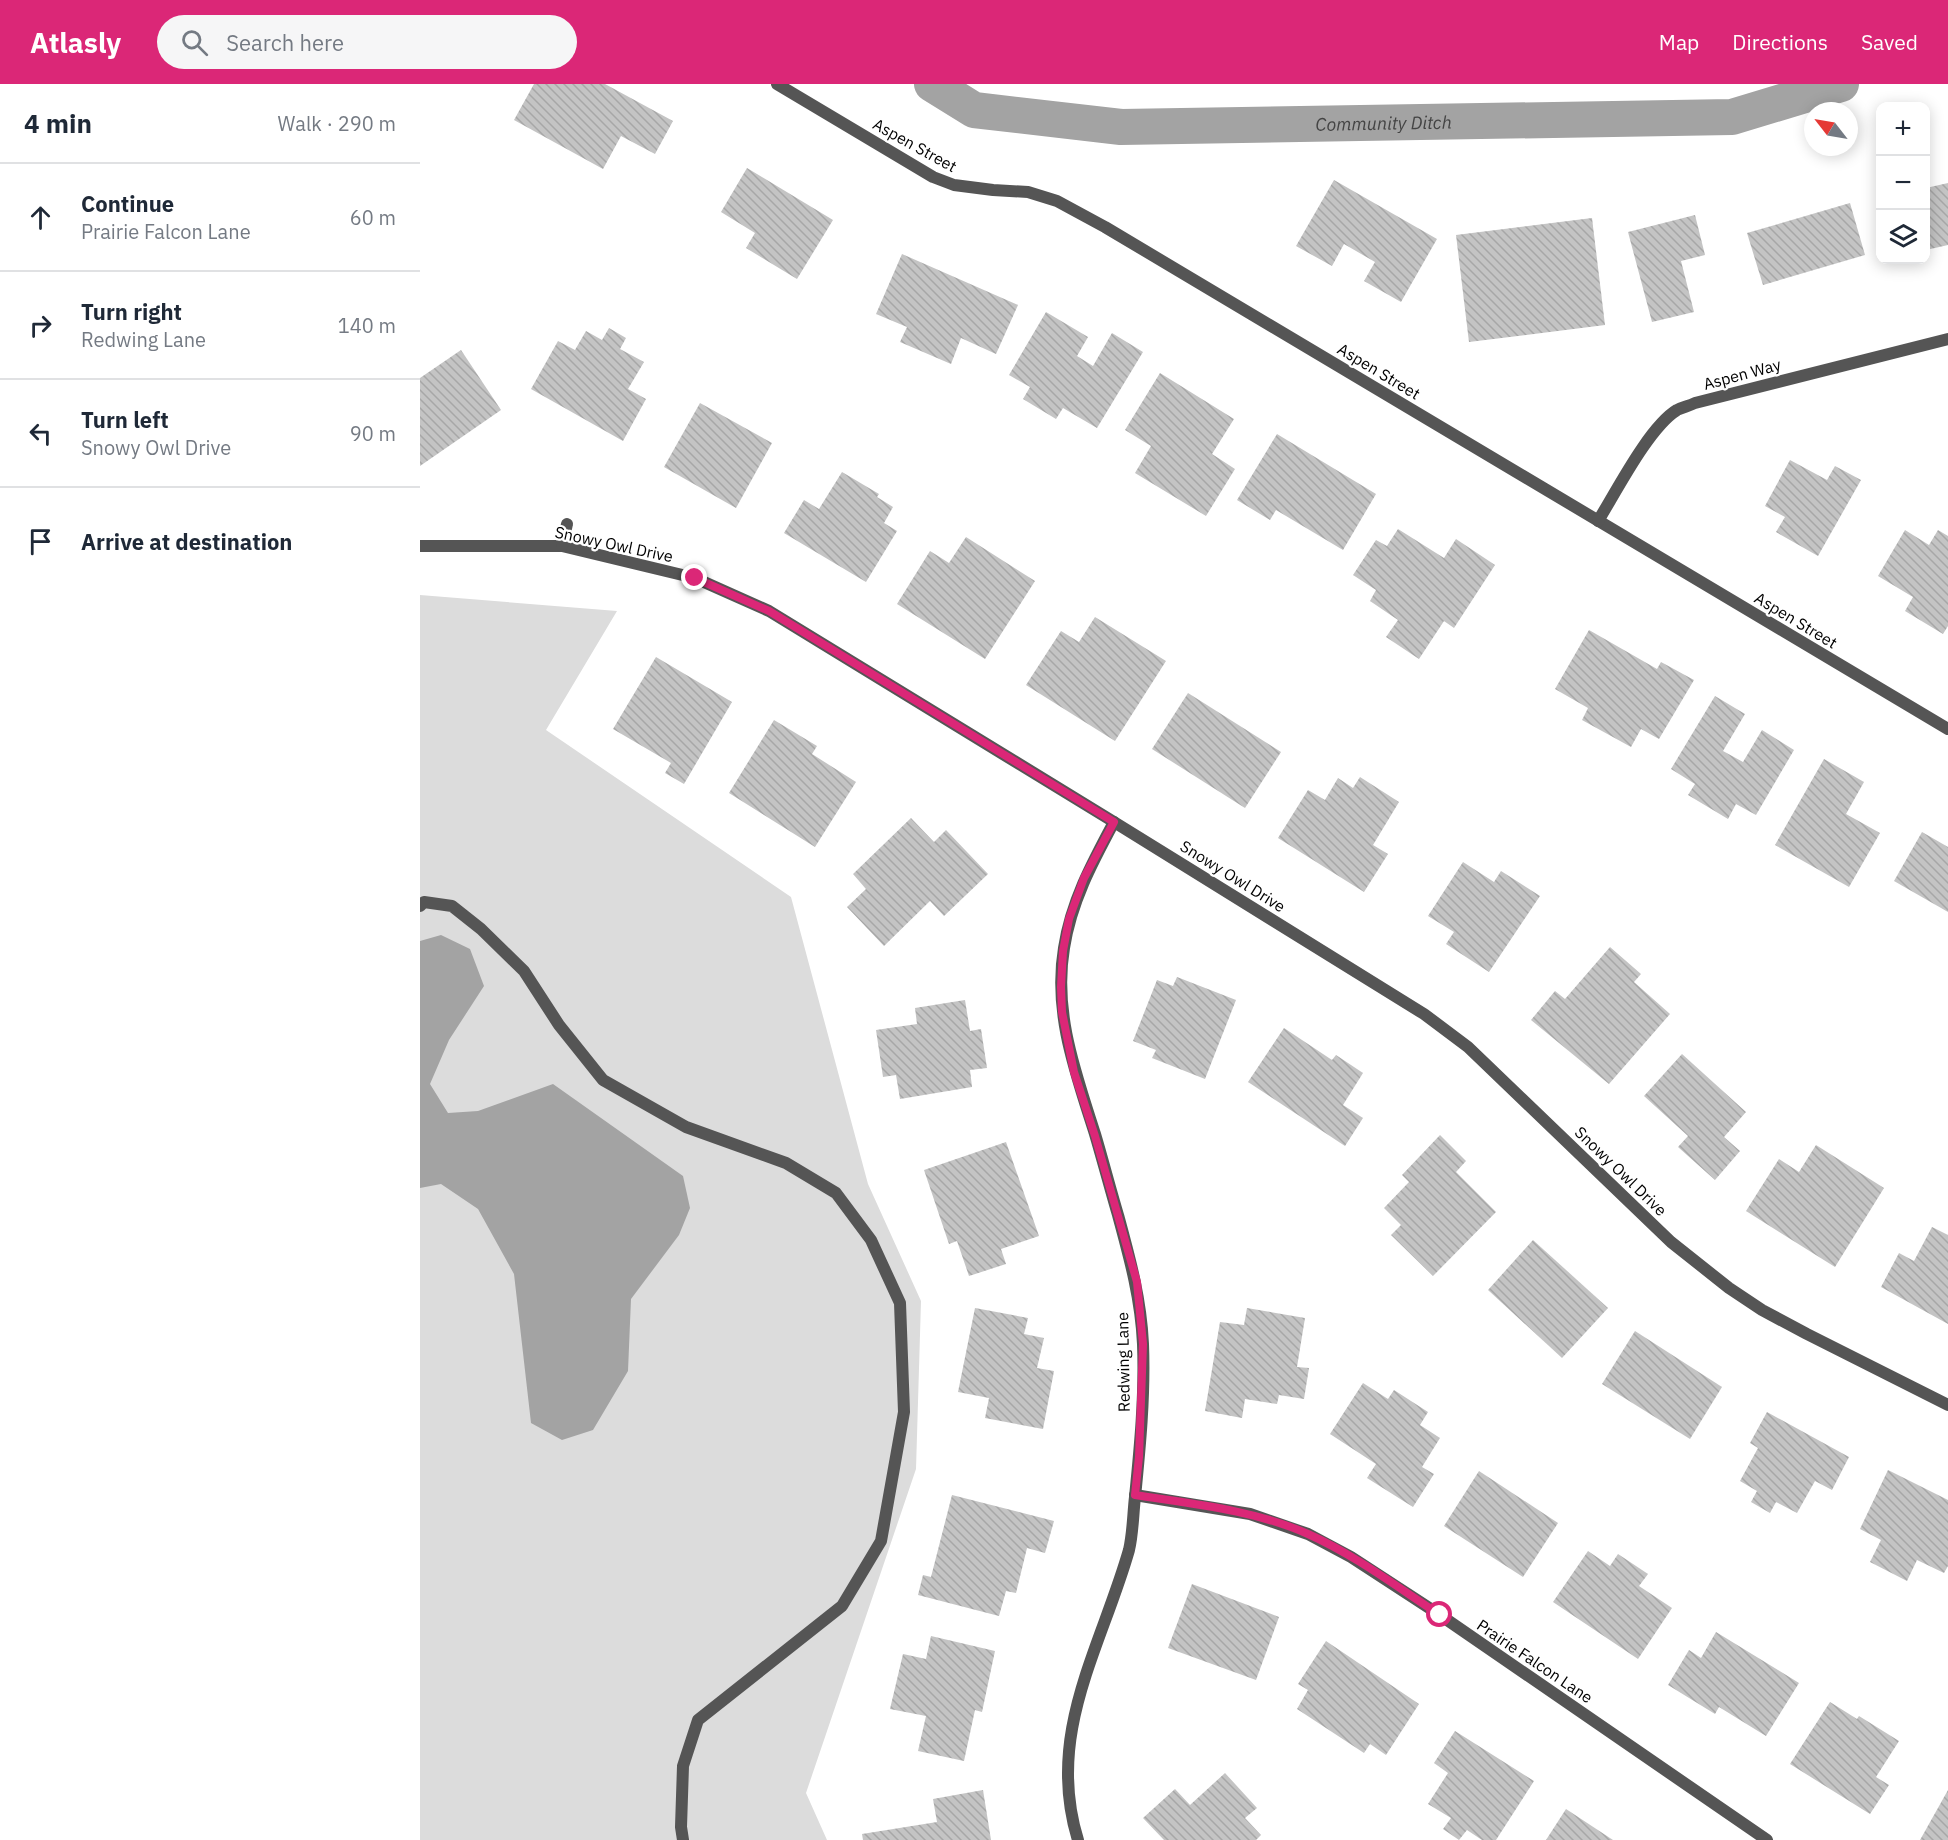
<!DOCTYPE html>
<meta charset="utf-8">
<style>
:root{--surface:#fff;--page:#f6f6f7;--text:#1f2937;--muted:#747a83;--line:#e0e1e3;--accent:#db2777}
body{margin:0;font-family:"IBM Plex Sans",sans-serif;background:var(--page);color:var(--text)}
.controls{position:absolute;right:18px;top:18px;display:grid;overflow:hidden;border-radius:12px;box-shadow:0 3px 15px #0003}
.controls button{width:54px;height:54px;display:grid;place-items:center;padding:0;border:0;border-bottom:2px solid var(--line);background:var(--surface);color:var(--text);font:30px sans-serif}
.compass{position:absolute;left:1384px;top:18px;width:54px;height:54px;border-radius:50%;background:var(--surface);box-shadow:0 3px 15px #0003;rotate:301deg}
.stop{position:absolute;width:18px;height:18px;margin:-14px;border:4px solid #db2777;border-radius:50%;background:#fff}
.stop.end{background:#db2777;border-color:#fff;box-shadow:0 2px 6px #0008}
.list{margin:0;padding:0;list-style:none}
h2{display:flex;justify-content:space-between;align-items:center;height:78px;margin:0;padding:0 24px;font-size:26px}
h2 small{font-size:20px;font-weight:400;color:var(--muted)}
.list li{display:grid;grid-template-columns:39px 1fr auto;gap:18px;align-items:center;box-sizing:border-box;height:108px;padding:0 24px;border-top:2px solid var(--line)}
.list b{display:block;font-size:22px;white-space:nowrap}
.list p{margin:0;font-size:20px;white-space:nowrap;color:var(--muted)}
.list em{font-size:20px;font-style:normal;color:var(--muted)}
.icon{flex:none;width:33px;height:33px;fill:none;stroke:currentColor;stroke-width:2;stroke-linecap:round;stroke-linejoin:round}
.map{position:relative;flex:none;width:1528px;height:1756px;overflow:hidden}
header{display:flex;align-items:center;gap:36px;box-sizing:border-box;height:84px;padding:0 30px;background:var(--accent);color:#fff}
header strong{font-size:28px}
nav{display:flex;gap:33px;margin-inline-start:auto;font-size:21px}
.search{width:420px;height:54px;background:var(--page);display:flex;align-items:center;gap:15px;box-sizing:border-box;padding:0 21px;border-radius:33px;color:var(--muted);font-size:22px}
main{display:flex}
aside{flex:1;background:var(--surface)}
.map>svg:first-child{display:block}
.grass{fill:#dcdcdc}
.water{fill:#a3a3a3}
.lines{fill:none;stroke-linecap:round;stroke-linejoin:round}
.canal{stroke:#a3a3a3;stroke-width:36}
.building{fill:url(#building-back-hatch)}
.service{stroke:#555;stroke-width:12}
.minor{stroke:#555;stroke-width:12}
.route{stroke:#db2777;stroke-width:8}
.labels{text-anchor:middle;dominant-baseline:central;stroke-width:4.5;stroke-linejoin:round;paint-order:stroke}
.street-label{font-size:16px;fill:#000;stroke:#fff}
.water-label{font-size:18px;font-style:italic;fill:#444;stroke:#fff}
</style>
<header>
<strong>Atlasly</strong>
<div class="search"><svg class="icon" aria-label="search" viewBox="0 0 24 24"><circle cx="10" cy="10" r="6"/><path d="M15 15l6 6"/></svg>Search here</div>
<nav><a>Map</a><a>Directions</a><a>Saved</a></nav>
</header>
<main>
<aside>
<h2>4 min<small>Walk · 290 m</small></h2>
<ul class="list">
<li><svg class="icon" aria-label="ahead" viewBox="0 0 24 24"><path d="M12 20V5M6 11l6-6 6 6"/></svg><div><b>Continue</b><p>Prairie Falcon Lane</p></div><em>60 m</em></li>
<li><svg class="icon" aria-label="right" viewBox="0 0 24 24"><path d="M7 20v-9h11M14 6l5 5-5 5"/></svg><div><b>Turn right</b><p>Redwing Lane</p></div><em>140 m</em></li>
<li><svg class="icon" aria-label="left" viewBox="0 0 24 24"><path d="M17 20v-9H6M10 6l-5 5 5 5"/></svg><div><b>Turn left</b><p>Snowy Owl Drive</p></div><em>90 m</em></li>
<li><svg class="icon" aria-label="arrive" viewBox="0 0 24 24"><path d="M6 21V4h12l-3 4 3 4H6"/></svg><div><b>Arrive at destination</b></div></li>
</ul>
</aside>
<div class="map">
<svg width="1528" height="1756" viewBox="0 0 1528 1756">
<defs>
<pattern id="building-back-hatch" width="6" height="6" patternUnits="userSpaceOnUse" patternTransform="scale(1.5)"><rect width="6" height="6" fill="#c4c4c4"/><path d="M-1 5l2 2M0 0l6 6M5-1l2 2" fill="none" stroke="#a7a7a7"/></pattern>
</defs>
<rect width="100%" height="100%" fill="#fff"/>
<path class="grass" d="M0,511l197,16 -71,119 245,167 77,287 53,117 -5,168 -110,324 21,47h-407z"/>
<path class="water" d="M21,851l29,14 14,37 -35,54 -19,44 18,29 30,-2 75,-27 130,92 7,32 -11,27 -48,64 -3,72 -35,59 -31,10 -31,-17 -17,-149 -36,-65 -37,-25 -21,4v-247z"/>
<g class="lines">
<path class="canal" id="s1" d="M512,0l42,26 147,17 611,-10 109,-33"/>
</g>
<g class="building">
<path d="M114,0h71l68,37 -18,33 -34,-18 -18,33 -89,-49z"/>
<path d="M327,84l86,52 -36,59 -51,-31 9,-15 -34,-21z"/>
<path d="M914,96l103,59 -36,63 -37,-21 11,-19 -31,-18 -12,22 -36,-20z"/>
<path d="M1528,99v62l-22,5v-62z"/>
<path d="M1430,119l15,52 -102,30 -16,-52z"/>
<path d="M1275,131l10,40 -24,6 13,51 -42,10 -24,-90z"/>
<path d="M1172,134l13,107 -136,17 -13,-107z"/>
<path d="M482,170l116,51 -22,49 -35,-16 -10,26 -51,-22 7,-15 -31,-13z"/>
<path d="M626,228l42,25 -11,19 16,10 19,-33 31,19 -46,76 -34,-20 -7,11 -33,-20 7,-12 -21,-12z"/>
<path d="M189,244l17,10 -6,11 24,13 -16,27 18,10 -23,42 -92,-52 27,-48 17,9 11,-19 16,9z"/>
<path d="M41,266l40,60 -81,56v-88z"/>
<path d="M740,289l74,46 -22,35 23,15 -29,47 -71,-43 16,-27 -26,-16z"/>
<path d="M280,319l72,40 -36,65 -72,-41z"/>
<path d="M857,350l99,60 -33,56 -67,-40 -6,10 -33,-20z"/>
<path d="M1370,376l37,20 8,-14 26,14 -43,76 -42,-24 9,-15 -20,-11z"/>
<path d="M422,388l37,22 -2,3 16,10 -9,16 13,8 -31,51 -82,-49 20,-33 15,9z"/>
<path d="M978,445l46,29 12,-19 39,26 -41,63 -10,-7 -25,38 -33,-22 12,-17 -28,-19 6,-11 -23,-15 23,-35 11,6z"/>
<path d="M1485,446l24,15 9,-15 10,6v90l-5,8 -38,-23 8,-14 -35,-21z"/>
<path d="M546,453l69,44 -50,78 -88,-55 33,-53 19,12z"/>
<path d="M675,533l71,44 -51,80 -89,-56 35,-54 18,11z"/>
<path d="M1169,546l68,39 4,-7 33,18 -35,59 -18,-10 -10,18 -49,-27 6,-12 -33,-19z"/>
<path d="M236,573l76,45 -48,82 -19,-11 6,-10 -58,-34z"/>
<path d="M768,609l93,59 -36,56 -93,-59z"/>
<path d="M1295,612l30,18 -22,37 20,11 19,-32 32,20 -38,65 -20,-11 -8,15 -40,-24 7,-11 -24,-15z"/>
<path d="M354,636l43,26 -5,8 44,28 -41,65 -86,-54z"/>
<path d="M1404,675l40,23 -18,32 34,19 -31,54 -74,-42z"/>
<path d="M940,693l39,25 -26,43 15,9 -24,38 -86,-54 30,-48 17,10 13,-22 15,10z"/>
<path d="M491,734l23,24 12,-12 42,44 -44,42 -14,-15 -46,45 -37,-39 19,-18 -13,-15z"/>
<path d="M1502,748l26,15v65l-54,-31z"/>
<path d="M1043,778l31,20 7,-11 39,25 -51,76 -43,-28 8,-12 -26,-16z"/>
<path d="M1190,863l31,27 -7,8 36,32 -61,70 -78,-64 24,-29 10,8z"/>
<path d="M757,893l59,23 -31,79 -53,-21 4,-8 -23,-9 24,-61 16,6z"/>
<path d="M545,916l5,31 11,-2 6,39 -17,2 2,17 -72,12 -4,-24 -13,2 -7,-47 41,-6 -2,-16z"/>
<path d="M864,944l48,32 4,-5 27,18 -20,32 20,13 -18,28 -97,-64z"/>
<path d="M1262,970l64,58 -22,25 16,14 -25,29 -37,-33 10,-11 -44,-40z"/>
<path d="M1020,1051l26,26 -10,11 40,40 -63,64 -42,-41 10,-10 -17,-17 25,-26 -7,-7z"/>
<path d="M586,1058l33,94 -38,13 5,15 -37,12 -12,-35 -8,3 -25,-74z"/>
<path d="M1396,1061l68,43 -49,79 -89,-56 33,-52 20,13z"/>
<path d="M1512,1143l16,8v89l-67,-37 18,-34 15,8z"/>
<path d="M1113,1156l75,68 -46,50 -74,-68z"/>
<path d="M555,1224l53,10 -4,16 20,4 -7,30 17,3 -11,58 -58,-11 4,-20 -31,-6z"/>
<path d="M827,1224l58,10 -8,49 12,1 -5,31 -25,-4 -2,9 -32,-5 -3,19 -37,-7 15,-89 24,3z"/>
<path d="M1215,1247l87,56 -32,52 -88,-55z"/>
<path d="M943,1299l25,16 6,-9 34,22 -8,13 20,13 -18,29 12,7 -21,33 -46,-29 9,-14 -46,-30z"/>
<path d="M1347,1328l82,45 -17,33 -17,-9 -18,32 -21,-11 -6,11 -19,-11 6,-11 -17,-10 18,-33 -8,-5z"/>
<path d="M1468,1386l60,30v66l-4,7 -27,-13 -10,21 -37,-19 11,-22 -21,-11z"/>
<path d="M1059,1387l79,52 -35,54 -79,-51z"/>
<path d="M532,1411l102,26 -9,32 -18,-5 -11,45 -10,-2 -7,25 -81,-21 5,-20 8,2z"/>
<path d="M1168,1467l22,15 8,-12 30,20 -9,12 33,22 -34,51 -85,-57z"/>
<path d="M772,1500l87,33 -23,63 -88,-32z"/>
<path d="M1296,1548l83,51 -33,53 -47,-29 -4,7 -47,-29 21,-35 12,8z"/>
<path d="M511,1552l64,15 -13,61 -7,-2 -11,51 -46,-10 8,-35 -36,-7 13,-55 23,5z"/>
<path d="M906,1557l93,63 -33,51 -16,-11 -6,9 -67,-44 11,-19 -10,-6z"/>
<path d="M1410,1618l27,17 2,-3 40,25 -23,36 13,8 -19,29 -80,-50z"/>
<path d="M1035,1647l79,50 -38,59h-14l-15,-10 -8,10 -16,-11 8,-11 -23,-14 20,-31 -14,-10z"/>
<path d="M805,1689l32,35 -12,10 16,17 -5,5h-92l-21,-22 32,-29 15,16z"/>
<path d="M563,1706l8,50h-128l-1,-6 75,-12 -4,-23z"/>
<path d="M1528,1706v50h-28z"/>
<path d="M1146,1725l47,31h-67z"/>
</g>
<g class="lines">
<path class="service" d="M0,822l4,-4 28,4 29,23 43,42 35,54 44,55 83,47 100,36 50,30 35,47 29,63 4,109 -23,129 -39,65 -144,114 -15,46 -2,61 2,13"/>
<g class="minor">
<path d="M357,0l156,93 21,8 39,5 35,2 29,9 48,26 843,502"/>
<path d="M1178,437c18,-29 51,-94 79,-111 6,-3 12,-4 18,-7l253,-64"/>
<path d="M0,462h142l133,32 74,33 345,211 310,192 44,33 203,195 58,46 33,22 45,24 141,71"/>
<path d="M142,462l5,-22"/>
<path d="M715,1411l115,19 58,20 43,23 89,58 327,225"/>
<path d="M658,1756c-33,-106 23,-192 51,-290 4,-17 4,-36 6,-53 5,-50 10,-102 8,-153 -2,-45 -13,-85 -25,-129 -8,-27 -15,-54 -23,-81 -19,-60 -42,-121 -31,-186 7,-46 28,-85 50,-126"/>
</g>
</g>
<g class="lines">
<path class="route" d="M275,494l74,33 345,211 -30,56 -15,41 -6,32 -2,36 1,25 12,60 21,64 42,146 6,62 -4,113 -4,38c58,9 119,15 173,39 47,21 89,53 132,81"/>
</g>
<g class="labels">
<g class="street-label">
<text transform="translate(495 61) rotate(29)">Aspen Street</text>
<text transform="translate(959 287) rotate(31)">Aspen Street</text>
<text transform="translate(1322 290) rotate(-15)">Aspen Way</text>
<text transform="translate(194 460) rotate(12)">Snowy Owl Drive</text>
<text transform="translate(1376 536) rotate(31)">Aspen Street</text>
<text transform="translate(813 792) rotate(32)">Snowy Owl Drive</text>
<text transform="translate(1201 1087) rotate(44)">Snowy Owl Drive</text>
<text transform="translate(703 1278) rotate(-91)">Redwing Lane</text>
<text transform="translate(1115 1577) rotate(34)">Prairie Falcon Lane</text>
</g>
<g class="water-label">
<text stroke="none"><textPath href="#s1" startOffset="460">Community Ditch</textPath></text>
</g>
</g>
</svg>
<div class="controls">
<button>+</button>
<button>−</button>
<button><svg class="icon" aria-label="layers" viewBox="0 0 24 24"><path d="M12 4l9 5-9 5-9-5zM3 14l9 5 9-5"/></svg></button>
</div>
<svg class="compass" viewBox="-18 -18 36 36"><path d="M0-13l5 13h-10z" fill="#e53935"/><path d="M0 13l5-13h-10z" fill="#747a83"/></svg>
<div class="stop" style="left:1020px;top:1531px"></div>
<div class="stop end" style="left:275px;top:494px"></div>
</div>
</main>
